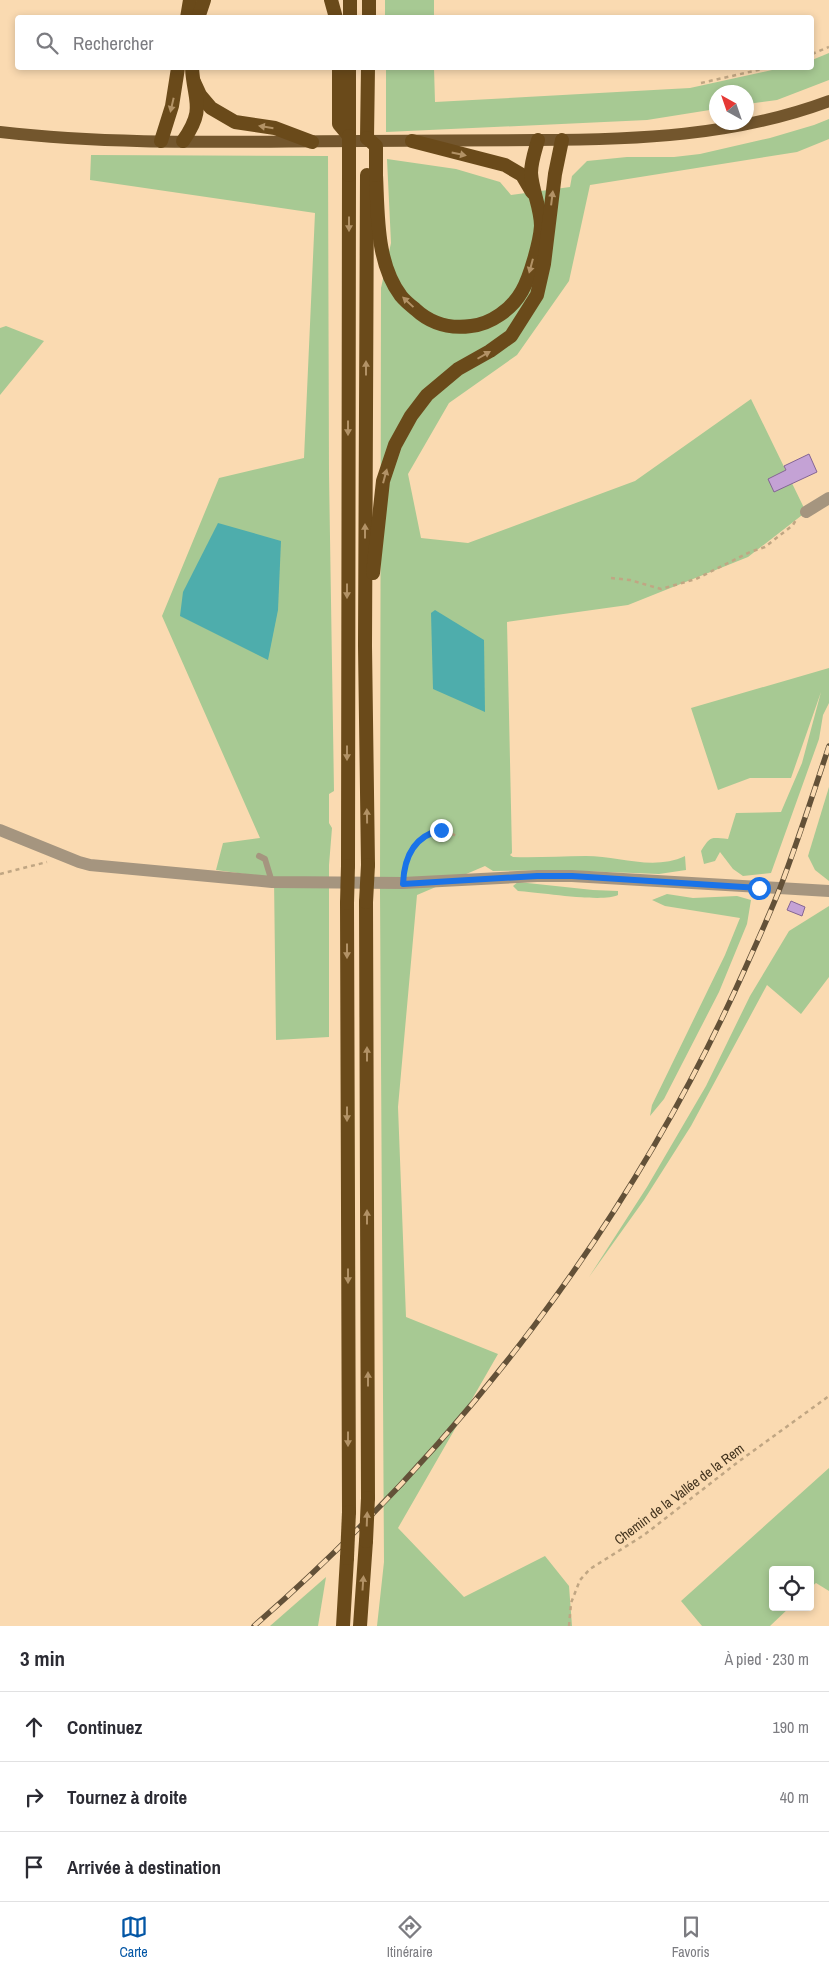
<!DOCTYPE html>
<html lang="fr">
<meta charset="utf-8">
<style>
:root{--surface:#fff;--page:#f2f2f3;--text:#2b2b33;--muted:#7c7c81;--line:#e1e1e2;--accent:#0356a5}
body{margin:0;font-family:"Archivo Narrow",sans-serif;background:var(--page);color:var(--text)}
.controls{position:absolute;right:15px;bottom:15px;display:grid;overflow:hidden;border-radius:5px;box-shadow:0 2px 8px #0003}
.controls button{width:45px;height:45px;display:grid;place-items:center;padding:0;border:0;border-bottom:1px solid var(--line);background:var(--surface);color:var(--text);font:25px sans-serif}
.compass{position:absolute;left:709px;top:85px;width:45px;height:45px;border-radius:50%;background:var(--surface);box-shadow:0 2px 8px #0003;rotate:320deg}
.stop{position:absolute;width:15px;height:15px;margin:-11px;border:4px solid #1a73e8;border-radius:50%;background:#fff}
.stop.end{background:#1a73e8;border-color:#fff;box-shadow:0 1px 5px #0008}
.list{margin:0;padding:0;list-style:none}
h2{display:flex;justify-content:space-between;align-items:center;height:65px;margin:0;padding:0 20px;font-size:21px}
h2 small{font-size:16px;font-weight:400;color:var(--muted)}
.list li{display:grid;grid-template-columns:32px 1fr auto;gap:15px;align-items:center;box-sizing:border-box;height:70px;padding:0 20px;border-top:1px solid var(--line)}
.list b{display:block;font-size:19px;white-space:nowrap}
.list em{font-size:16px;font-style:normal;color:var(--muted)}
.icon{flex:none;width:28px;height:28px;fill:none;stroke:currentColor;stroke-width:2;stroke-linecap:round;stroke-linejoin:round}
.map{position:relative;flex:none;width:829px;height:1626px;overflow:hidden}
.search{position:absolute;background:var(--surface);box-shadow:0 2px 8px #0003;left:15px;right:15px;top:15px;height:55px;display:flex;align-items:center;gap:12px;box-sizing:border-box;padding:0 18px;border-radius:5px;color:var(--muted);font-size:19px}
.sheet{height:275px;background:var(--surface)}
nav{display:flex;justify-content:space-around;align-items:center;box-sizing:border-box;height:70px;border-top:1px solid var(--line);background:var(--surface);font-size:14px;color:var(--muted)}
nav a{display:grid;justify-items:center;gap:2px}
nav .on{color:var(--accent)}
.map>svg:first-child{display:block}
.green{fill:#a7c993}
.water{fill:#4eadac}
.building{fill:#c4a2d5;stroke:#846594}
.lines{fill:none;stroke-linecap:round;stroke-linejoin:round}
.path{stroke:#c0a683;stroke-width:2.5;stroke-dasharray:4 4;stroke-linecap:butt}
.service{stroke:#a5957f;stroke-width:6}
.minor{stroke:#a5957f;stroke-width:12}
.tertiary{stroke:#a5957f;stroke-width:12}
.primary{stroke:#73562d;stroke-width:12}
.trunk{stroke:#6a4a1a;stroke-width:14}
.rail-casing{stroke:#635138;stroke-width:5.5}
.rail{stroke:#fadab1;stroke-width:4;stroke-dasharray:11;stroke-linecap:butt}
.trunk-bridge{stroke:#6a4a1a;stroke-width:14}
.oneway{fill:#b29266}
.route{stroke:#1a73e8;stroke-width:6}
.labels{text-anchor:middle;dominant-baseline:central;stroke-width:4.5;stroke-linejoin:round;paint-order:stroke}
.street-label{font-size:14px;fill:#42331e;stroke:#fadab1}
</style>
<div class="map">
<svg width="829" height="1626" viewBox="0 0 829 1626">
<rect width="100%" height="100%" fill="#fadab1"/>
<g class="green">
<rect x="385" y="0" width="49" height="17"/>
<path d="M829,53v27l-52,20 -30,4 -1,-12h-30v17l-69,11 -261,12v-64h48l1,34 255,-14 91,-20h31v-8z"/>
<path d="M829,119v20l-32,13 -207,33 -21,96 -52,74 -68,48 -41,71 13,64 47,5 167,-62 116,-82 55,113 -58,45 -120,48 -121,17 5,231 -2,2 3,2c24,1 48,-1 73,-1 32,0 68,15 99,0l1,14 -27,4 -103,-4 -63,1 -8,-5 -68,29 -19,212 8,210 92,37 -100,174 66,69 81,-41 24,30 3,40h-195l7,-64 -4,-670 1,-604 10,-45 -4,-84 69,10 44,13 11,13 59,-8 2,-11 15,-15 40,-4h47l26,-3 70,-16 44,-13z"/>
<path d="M91,155l237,1 1,318 5,317 -5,3v29l3,5 -3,37v172l-53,3 -2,-162 -58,-8 7,-27 37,-5 -98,-222 57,-138 85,-20 11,-245 -225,-33z"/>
<path d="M6,326l38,15 -44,54v-67z"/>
<path d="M829,668v35l-6,12 -4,24 -48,134 -28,3 -10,-7 -13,-17 -5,9 -11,3 -3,-13c10,-16 10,-13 27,-12l8,-26 45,-1 21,-49 19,-71 -30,86h-41l-32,12 -27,-82z"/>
<path d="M829,787v94l-14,-11 -7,-14z"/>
<path d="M518,882l75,8 25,1v4c-15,8 -80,-3 -100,-4l-5,-5z"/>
<path d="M667,894l26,4 44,-2 14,4 -4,24 -28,68 -55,107 -14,17 2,-11 73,-150 15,-37 -75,-12 -13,-6z"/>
<path d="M829,906v71l-28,37 -34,-29 -76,141 -47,74 -55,77 58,-90 59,-101 44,-90 39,-65z"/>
<path d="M829,1468v123l-13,-8 -6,5v-18h-37v37h17l-20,19h-68l-21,-25z"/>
<path d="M326,1577l-8,49h-48z"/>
</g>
<g class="water">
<path d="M218,523l63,18 -3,69 -10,50 -88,-44 3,-24z"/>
<path d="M435,610l49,30 1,72 -52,-23 -2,-76z"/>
</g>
<g class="building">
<path d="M809,454l8,18 -43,20 -6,-13 18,-9 -2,-4z"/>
<path d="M791,901l14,6 -3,9 -15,-6z"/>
</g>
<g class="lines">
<g class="path">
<path d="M812,54l17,-7"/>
<path d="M701,83l66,-15"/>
<path d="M611,578l19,2 31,9 35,-10 54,-27 15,-5 28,-22 4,-7"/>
<path d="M403,872c1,-16 19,-42 37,-42 6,0 14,5 19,7"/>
<path d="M0,874l47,-12"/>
<path d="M569,1626l2,-23 9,-23 10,-11 54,-34 94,-73 91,-66"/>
</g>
<path class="service" d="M259,856l6,3 7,23"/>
<path class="minor" d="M806,512l23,-14"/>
<path class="tertiary" d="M0,830l79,32 11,3 182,17 131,1 134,-7h35l257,15"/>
<path class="primary" d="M0,132c120,14 243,9 364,9 57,0 115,-1 172,-1 99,0 199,-4 293,-39"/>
<g class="trunk">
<path d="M331,0l5,18"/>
<path d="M187,18l3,-18"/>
<path d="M198,18l6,-18"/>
<path d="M350,18v-18"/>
<path d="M369,18v-18"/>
<path d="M339,68v56l10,12"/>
<path d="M194,82l6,13 11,13 24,14 40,6 37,14"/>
<path d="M349,136v-68"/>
<path d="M367,138l1,-70"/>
<path d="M161,141l11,-35 6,-38"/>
<path d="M183,141c23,-33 11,-39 9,-73"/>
<path d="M412,141l93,24 17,10 10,17"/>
<path d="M367,175l-2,471 3,219"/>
<path d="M376,175c2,40 0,88 25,121 4,5 9,9 14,13 16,15 34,20 56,17 20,-2 41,-17 51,-35 8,-14 18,-49 19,-65 0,-18 -9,-35 -10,-53 0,-11 4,-22 7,-33"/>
<path d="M373,573l10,-92 12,-36 16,-29 16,-21 31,-26 32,-18 21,-15 26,-41 7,-31 11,-90 7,-34"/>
<path d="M348,866l1,-691"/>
<path d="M366,902l2,596"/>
<path d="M347,903l2,609"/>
<path d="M343,1626l4,-68"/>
<path d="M360,1626l6,-85"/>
</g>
<g class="rail-casing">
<path id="rail" d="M254,1626c208,-181 377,-403 490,-655 12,-27 25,-55 36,-83 18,-47 33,-94 49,-142"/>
</g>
<use href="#rail" class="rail"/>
<g class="trunk-bridge">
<path d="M349,136v39"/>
<path d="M367,138l9,8v29"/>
<path d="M366,902l2,-37"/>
<path d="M347,903l1,-37"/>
<path d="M366,1541l2,-43"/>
<path d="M347,1558l2,-46"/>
</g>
</g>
<defs><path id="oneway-solid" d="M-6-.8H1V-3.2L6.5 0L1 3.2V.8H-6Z" transform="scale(1.25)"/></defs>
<g class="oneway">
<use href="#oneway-solid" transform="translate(172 105) rotate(103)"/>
<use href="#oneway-solid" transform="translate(266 127) rotate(-171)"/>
<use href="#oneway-solid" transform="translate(459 154) rotate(12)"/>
<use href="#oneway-solid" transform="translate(552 198) rotate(-83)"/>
<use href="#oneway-solid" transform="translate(349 224) rotate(90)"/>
<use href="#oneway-solid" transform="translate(531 266) rotate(105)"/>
<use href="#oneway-solid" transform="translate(408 302) rotate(-137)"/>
<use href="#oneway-solid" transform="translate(484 355) rotate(-30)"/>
<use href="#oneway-solid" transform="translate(366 368) rotate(-90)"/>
<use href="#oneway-solid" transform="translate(348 428) rotate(90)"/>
<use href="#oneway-solid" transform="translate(385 476) rotate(-75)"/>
<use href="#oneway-solid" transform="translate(365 531) rotate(-90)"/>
<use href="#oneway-solid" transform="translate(347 591) rotate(90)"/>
<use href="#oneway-solid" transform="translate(347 753) rotate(90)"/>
<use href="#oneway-solid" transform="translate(367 816) rotate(-91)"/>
<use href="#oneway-solid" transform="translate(347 951) rotate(90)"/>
<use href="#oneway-solid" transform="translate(367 1054) rotate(-90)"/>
<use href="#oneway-solid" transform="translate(347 1114) rotate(90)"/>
<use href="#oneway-solid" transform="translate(367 1217) rotate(-90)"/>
<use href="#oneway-solid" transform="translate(348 1276) rotate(90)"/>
<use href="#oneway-solid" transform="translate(368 1379) rotate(-90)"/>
<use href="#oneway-solid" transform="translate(348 1439) rotate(90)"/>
<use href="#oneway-solid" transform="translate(367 1519) rotate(-88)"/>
<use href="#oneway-solid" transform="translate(363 1583) rotate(-86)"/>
</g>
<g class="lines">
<path class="route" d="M441,830c-27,6 -37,28 -38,54l134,-8h35l187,12"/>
</g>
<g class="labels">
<g class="street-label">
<text transform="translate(679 1494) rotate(-37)">Chemin de la Vallée de la Rem</text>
</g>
</g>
</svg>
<div class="controls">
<button><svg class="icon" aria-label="locate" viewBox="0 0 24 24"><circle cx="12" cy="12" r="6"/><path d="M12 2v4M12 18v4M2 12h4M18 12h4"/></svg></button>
</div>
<svg class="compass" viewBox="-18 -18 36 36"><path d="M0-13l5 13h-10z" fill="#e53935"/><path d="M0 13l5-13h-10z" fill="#7c7c81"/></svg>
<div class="stop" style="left:759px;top:888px"></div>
<div class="stop end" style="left:441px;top:830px"></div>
<div class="search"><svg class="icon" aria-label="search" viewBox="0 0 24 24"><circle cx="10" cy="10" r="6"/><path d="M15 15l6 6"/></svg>Rechercher</div>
</div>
<section class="sheet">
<h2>3 min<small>À pied · 230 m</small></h2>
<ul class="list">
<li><svg class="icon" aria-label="ahead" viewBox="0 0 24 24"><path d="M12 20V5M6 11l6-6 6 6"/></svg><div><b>Continuez</b></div><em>190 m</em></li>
<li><svg class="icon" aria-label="right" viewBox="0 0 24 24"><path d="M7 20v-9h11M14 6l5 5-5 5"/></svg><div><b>Tournez à droite</b></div><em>40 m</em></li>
<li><svg class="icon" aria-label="arrive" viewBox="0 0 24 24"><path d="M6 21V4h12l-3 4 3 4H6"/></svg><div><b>Arrivée à destination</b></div></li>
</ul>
</section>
<nav>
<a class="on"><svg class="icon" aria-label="map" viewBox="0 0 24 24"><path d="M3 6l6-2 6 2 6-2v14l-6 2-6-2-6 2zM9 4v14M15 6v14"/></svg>Carte</a>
<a><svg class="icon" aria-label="directions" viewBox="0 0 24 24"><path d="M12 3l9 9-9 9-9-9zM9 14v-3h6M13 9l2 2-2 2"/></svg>Itinéraire</a>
<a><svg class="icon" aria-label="saved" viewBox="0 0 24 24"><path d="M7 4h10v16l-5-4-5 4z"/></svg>Favoris</a>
</nav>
